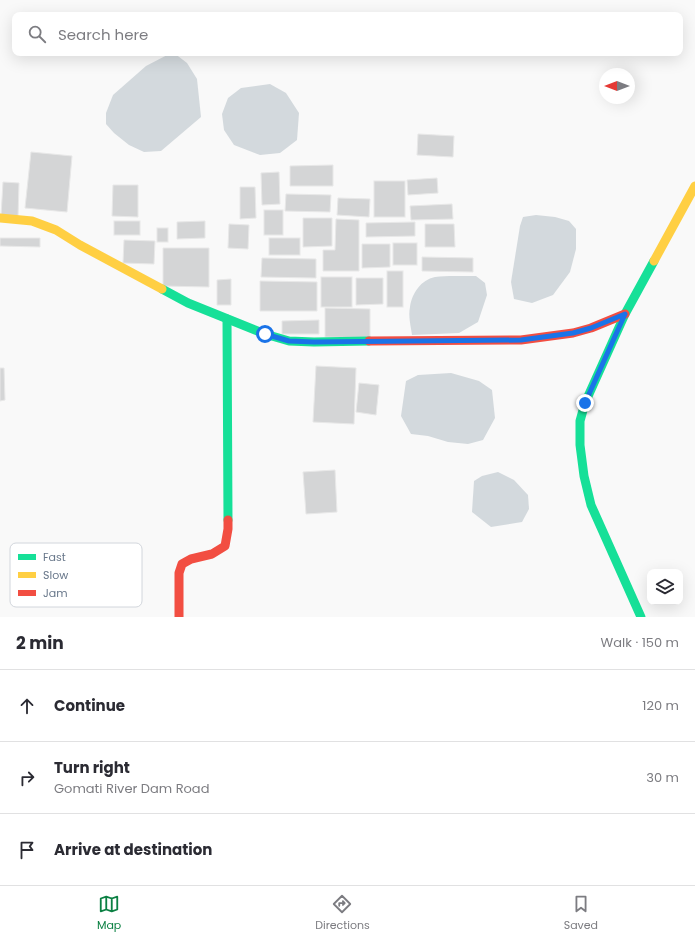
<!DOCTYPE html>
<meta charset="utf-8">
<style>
:root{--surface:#fff;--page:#f7f7f7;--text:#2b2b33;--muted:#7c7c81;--line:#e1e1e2;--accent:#0b8043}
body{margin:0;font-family:Poppins,sans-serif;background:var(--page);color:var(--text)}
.controls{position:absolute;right:12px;bottom:12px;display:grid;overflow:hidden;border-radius:8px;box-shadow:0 4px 16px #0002}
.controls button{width:36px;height:36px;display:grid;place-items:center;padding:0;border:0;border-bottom:1px solid var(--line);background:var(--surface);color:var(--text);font:20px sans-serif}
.compass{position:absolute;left:599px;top:68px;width:36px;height:36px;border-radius:50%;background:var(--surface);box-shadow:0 4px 16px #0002;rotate:270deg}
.stop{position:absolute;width:12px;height:12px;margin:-9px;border:3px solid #1a73e8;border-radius:50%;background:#fff}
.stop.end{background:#1a73e8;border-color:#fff;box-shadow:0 1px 4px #0008}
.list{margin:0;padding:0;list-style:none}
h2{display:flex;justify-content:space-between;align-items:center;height:52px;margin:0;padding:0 16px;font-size:17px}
h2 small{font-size:13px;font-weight:400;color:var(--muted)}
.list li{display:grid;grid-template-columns:26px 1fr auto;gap:12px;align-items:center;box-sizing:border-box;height:72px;padding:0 16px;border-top:1px solid var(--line)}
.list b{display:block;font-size:15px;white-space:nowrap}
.list p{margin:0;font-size:13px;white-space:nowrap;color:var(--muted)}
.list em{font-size:13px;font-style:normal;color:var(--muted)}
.icon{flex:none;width:22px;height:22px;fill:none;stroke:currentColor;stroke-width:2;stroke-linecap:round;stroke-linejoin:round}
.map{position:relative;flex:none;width:695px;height:617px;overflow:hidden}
.search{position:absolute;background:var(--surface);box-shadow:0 4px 16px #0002;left:12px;right:12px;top:12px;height:44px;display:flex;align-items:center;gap:10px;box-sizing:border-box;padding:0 14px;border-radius:8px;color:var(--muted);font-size:15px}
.sheet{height:268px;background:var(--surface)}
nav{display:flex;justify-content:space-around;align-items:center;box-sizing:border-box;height:56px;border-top:1px solid var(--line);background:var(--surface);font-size:11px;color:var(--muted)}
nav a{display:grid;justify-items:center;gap:2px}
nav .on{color:var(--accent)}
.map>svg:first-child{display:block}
.water{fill:#d3d9dd}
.building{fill:#d4d5d6;stroke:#e8e8e8}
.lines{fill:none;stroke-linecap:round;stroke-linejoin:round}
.fast{stroke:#16e098;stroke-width:9}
.slow{stroke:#ffcf43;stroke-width:9}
.jam{stroke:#f24e42;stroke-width:9}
.route{stroke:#1a73e8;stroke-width:5}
.key{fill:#fff;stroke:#d2d6dc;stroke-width:1}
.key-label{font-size:11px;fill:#68778a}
</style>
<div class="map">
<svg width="695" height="617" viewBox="0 0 695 617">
<rect width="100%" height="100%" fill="#f9f9f9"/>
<g class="water">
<path d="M171,53h3l13,10 10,16 4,38 -40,34 -17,1 -15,-7 -15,-12 -8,-9v-11l7,-18 33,-29z"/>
<path d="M270,84l16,9 13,20 -2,27 -17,13 -20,2 -26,-10 -10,-15 -2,-16 6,-16 13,-10z"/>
<path d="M536,215l19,2 14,4 7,8v20l-6,23 -17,23 -21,8 -18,-4 -3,-17 9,-56 3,-9z"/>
<path d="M454,276h22l9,7 2,12 -9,27 -19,11 -47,2c-1,-8 -4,-19 -2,-28 2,-14 11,-27 25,-30 6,-1 13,-1 19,-1z"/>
<path d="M451,373l28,8 13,9 3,28 -12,22 -15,4 -20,-2 -20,-6 -17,-2 -10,-18 5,-35 12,-6z"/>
<path d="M498,472l16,8 14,15 1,14 -7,13 -31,5 -19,-15 2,-31 8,-5z"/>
</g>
<g class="building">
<path d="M418,134l36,2 -1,21 -36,-2z"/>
<path d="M31,152l41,4 -5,56 -42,-4z"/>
<path d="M333,165v21h-43v-20z"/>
<path d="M279,172l1,32 -18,1 -1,-32z"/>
<path d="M437,178l1,15 -30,2 -1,-15z"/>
<rect x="374" y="181" width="31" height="36"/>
<path d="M3,182l16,1 -1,34 -17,-1z"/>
<path d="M113,185h25v32l-26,-1z"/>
<path d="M240,187h15l1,31 -16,1z"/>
<path d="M286,194l45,1 -1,17 -45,-1z"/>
<path d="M338,198l32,1 -1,18 -32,-2z"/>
<path d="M452,204l1,15 -42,1 -1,-14z"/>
<rect x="264" y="210" width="19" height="25"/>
<path d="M303,218h29v28l-29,1z"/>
<path d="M336,219l23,1v51h-36v-21h12z"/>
<rect x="114" y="221" width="26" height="14"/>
<path d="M205,221v17l-28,1v-17z"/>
<path d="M415,222v14l-49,1v-14z"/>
<path d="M229,224l20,1 -1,24 -20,-1z"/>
<path d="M425,224h29l1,23h-30z"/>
<rect x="157" y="228" width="11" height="14"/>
<path d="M0,238h40v9l-40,-1z"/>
<rect x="269" y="238" width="31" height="17"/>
<path d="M124,240l31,1 -1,23 -31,-1z"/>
<rect x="393" y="243" width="24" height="22"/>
<path d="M362,244h28v23l-28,1z"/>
<path d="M163,248h46v39l-46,-1z"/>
<path d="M422,257l51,1v14l-51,-1z"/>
<path d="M262,258l54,1v19l-55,-1z"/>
<rect x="387" y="271" width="16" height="36"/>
<rect x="321" y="277" width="31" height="30"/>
<path d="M356,278h27v26l-27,1z"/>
<path d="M231,279v26h-14v-25z"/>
<path d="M260,281l57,1v29h-57z"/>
<path d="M325,308l45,1v29l-45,-1z"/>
<path d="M319,320v14h-37v-13z"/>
<path d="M316,366l40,2 -2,56 -41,-2z"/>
<path d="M0,368h4l1,32 -5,1z"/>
<path d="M359,383l20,2 -3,30 -20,-3z"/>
<path d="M335,470l2,42 -31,2 -3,-42z"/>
</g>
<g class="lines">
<g class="fast">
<path d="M162,289l26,14 77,31 24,7 25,1 55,-1"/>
<path d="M227,319l1,201"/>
<path d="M641,617l-50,-112 -7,-29 -4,-31v-24l5,-18 40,-89 29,-53"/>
</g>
<g class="slow">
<path d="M0,218l32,3 24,9 24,15 82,44"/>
<path d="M654,261l41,-75"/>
</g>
<g class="jam">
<path d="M369,341l152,-1 52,-7 18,-5 34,-14"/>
<path d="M179,617v-44l3,-9 9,-5 21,-5 13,-8 3,-17v-9"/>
</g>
</g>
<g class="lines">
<path class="route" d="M265,334l24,7 25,1 207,-2 52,-7 18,-5 34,-14 -40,89"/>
</g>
<rect x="10" y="543" width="132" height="64" rx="6" class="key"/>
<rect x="18" y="554" width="18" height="6" fill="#16e098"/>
<rect x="18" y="572" width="18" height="6" fill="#ffcf43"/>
<rect x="18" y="590" width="18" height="6" fill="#f24e42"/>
<g class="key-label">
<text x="43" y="561">Fast</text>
<text x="43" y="579">Slow</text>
<text x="43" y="597">Jam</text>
</g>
</svg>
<div class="controls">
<button><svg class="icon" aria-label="layers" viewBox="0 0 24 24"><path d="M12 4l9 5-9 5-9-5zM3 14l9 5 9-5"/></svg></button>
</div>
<svg class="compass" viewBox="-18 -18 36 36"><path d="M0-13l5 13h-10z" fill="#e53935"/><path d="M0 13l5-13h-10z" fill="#7c7c81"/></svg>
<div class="stop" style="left:265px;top:334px"></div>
<div class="stop end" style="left:585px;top:403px"></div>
<div class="search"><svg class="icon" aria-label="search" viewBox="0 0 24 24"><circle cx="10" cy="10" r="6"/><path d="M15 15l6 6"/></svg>Search here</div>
</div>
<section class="sheet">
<h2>2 min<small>Walk · 150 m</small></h2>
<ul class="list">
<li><svg class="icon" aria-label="ahead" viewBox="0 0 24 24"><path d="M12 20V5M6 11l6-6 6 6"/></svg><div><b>Continue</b></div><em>120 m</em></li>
<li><svg class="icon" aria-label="right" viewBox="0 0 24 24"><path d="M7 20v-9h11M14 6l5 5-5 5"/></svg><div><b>Turn right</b><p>Gomati River Dam Road</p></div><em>30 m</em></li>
<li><svg class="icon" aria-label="arrive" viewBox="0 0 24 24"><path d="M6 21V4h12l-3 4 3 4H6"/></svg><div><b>Arrive at destination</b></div></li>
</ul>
</section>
<nav>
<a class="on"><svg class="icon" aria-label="map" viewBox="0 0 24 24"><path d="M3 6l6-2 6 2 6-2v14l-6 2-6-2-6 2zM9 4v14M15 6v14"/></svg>Map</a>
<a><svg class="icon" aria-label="directions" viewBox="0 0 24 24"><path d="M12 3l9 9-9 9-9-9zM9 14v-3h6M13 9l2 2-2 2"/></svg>Directions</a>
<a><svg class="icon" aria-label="saved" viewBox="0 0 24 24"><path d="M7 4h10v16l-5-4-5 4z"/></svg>Saved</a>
</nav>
